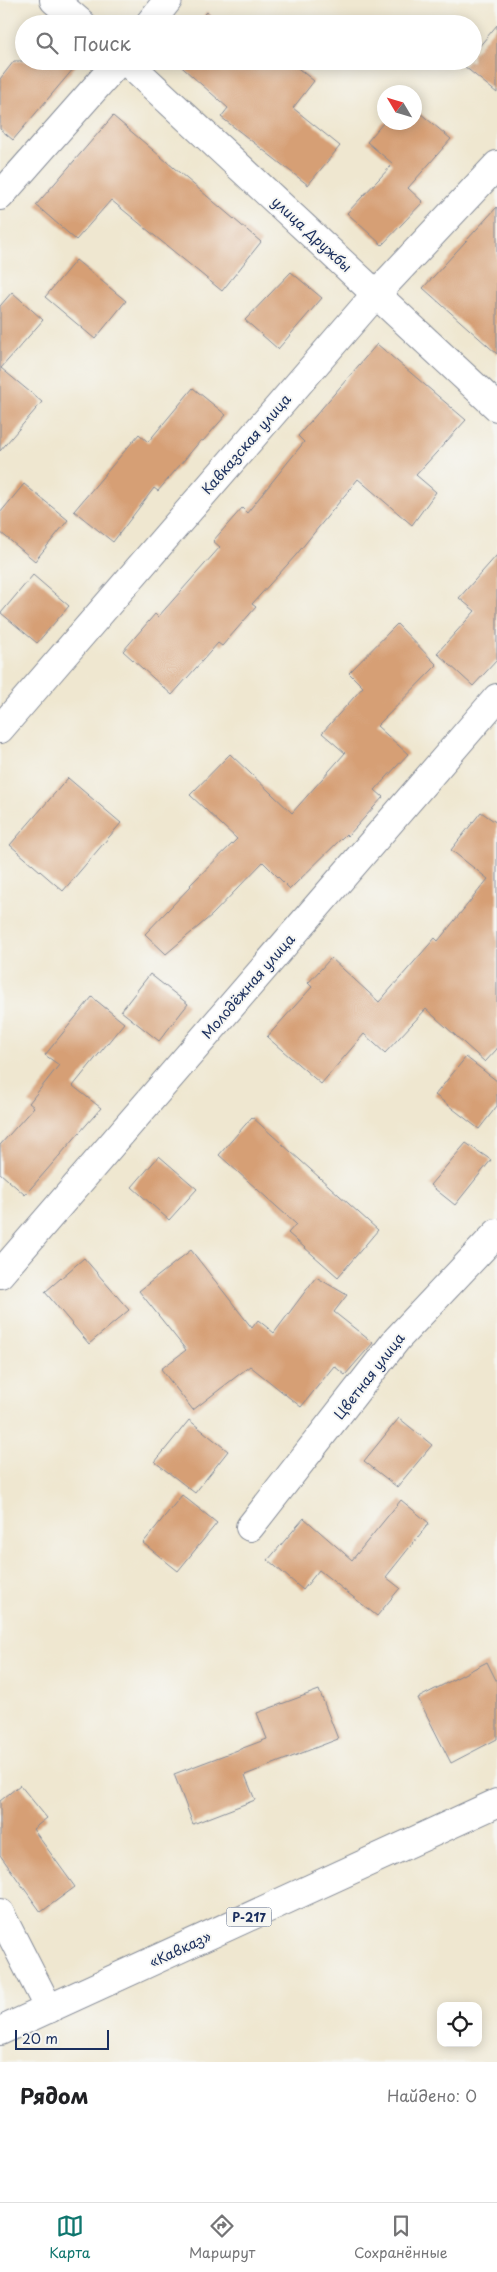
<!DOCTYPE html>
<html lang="ru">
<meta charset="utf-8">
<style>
:root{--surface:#fff;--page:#f2f2f2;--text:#202124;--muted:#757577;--line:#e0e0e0;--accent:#0f766e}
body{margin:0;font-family:"Playpen Sans",sans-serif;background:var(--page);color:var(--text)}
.controls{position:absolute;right:15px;bottom:15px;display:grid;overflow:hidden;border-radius:10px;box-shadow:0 2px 12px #0003}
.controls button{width:45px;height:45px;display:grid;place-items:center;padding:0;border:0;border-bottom:1px solid var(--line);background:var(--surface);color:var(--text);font:25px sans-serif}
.compass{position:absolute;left:377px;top:85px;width:45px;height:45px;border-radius:50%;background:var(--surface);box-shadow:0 2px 12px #0003;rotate:308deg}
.scale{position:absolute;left:15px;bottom:12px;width:94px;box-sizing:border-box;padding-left:5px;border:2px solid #1b2f5e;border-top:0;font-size:14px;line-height:18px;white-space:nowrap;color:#1b2f5e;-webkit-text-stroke:4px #f6f6f2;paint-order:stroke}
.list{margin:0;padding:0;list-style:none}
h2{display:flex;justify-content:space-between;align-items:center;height:65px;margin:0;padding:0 20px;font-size:21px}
h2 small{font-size:16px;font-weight:400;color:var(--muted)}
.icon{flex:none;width:28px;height:28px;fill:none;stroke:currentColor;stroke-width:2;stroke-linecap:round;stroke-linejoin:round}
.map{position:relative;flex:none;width:497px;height:2062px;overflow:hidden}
.search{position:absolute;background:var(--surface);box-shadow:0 2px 12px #0003;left:15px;right:15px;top:15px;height:55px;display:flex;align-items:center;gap:12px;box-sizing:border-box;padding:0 18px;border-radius:28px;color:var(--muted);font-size:19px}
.sheet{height:140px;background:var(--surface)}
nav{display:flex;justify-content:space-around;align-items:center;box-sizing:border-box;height:70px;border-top:1px solid var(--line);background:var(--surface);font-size:14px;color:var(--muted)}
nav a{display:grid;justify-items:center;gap:2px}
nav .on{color:var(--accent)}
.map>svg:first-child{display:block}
.building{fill:#d69f75}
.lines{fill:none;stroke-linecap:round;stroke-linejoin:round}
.minor-casing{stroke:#858b97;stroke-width:30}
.highway-casing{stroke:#858b97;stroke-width:30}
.minor{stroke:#fff;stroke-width:28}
.highway{stroke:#fff;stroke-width:28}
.labels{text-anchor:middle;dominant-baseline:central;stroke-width:4;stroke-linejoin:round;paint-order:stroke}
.shield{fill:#f6f6f2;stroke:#5d6b8a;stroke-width:1}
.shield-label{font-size:12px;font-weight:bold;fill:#1b2f5e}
.street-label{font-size:14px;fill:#1b2f5e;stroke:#f6f6f2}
</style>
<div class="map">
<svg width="497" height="2062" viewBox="0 0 497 2062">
<rect width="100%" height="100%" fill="#f6f6f2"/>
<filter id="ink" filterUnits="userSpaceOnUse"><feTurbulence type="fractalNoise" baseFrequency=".02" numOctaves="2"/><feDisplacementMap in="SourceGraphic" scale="10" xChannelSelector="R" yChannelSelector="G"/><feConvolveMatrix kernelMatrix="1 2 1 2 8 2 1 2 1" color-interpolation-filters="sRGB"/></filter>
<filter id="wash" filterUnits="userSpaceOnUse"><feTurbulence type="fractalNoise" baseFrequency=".0096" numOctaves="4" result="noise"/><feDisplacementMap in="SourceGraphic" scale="20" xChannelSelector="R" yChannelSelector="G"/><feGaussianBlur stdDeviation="1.12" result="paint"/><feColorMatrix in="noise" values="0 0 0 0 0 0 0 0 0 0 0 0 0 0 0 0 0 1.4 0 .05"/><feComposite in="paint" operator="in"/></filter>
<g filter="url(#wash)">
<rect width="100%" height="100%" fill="#efe7d0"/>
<g id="blocks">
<g class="building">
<path d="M207,12l13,12h-24z"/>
<path d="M497,25v68l-33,-27 4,-5h5v-7z"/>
<path d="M14,61h66l-67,79 -13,-11v-50z"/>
<path d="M175,61h114l25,20 -21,27 47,38 -32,39 -87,-68 7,-9z"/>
<path d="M414,108l37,31 -43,49 15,14 -41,43 -35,-32 46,-49 -26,-22 17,-20h30z"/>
<path d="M113,116l148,126 -39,49 -111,-91 -35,40 -40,-35z"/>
<path d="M497,207v147l-74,-66z"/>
<path d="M76,260l50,41 -31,38 -50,-42z"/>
<path d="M291,272l31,26 -44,51 -33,-29z"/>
<path d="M12,292l31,28 -42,48 41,34 -42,49v-145z"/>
<path d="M377,344l89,76 -50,55 20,17 -24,33 -54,-46 -62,76 -44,49 4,3 -34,39 -4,-3 -46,52 -49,-44 32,-37 3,3 62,-70 -7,-6 29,-33 5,5 57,-71 -6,-6z"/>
<path d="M193,388l33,27 -23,26 -2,-1 -43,51 -4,-3 -41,54 -39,-31 65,-77 9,8z"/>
<path d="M24,484l44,36 -33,41 -35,-29v-19z"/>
<path d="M497,555v105l-24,26 -36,-33 38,-42 -16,-13z"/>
<path d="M33,575l36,31 -32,37 -36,-30z"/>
<path d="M397,624l40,41 -60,61 31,28 -33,36 8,7 -35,39 -2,-2 -56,55 -27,-27 -51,53 -46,39 -21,-20 46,-48 -1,-1 47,-46 -47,-44 40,-41 62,59 53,-60 -23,-20 41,-46 -14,-14z"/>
<path d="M68,778l53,45 -58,68 -53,-46z"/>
<path d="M481,812l16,11v226l-12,13 -59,-53 -41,44 -21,-19 -43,50 -54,-47 45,-50 -4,-4 23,-25 48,44 56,-64 3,3 50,-62 -37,-29z"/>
<path d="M150,974l38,30 -29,37 -38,-30z"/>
<path d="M92,997l32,26 -51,63 28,22 -76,87 -25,-22v-28l34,-38 -5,-4 30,-38 -14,-10z"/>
<path d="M466,1057l31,24v25l-18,23 -44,-34z"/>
<path d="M252,1117l126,113 -40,47 -50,-44 8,-9 -77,-69z"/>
<path d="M466,1143l25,17 -36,45 -25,-20z"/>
<path d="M159,1156l38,33 -28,31 -37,-33z"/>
<path d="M191,1250l61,78 6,-8 16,13 42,-56 31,18 -13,17 39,31 -28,32 -11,-9 -33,41 -51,-41 -57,44 -32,-41 25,-19 -47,-59z"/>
<path d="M84,1258l45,52 -40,34 -44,-52z"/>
<path d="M399,1418l33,27 -35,42 -33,-26z"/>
<path d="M189,1420l39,31 -33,42 -40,-31z"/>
<path d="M182,1495l35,28 -39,48 -35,-28z"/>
<path d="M401,1500l28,23 -43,54 14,11 -23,28 -58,-46 -16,20 -35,-30 36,-42 48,42z"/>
<path d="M487,1662l10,20v57l-46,24 -33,-65z"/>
<path d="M319,1690l19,49 -93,36 10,25 -62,24 -19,-50 93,-35 -10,-26z"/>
<path d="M20,1785l27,33 -14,11 42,58 -34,25 -41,-57v-54z"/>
</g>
</g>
</g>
<g filter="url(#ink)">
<use href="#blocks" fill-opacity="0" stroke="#858b97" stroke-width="1"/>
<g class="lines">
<g class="minor-casing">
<g id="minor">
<path d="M54,0l28,24"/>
<path d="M149,24l19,-24"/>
<path d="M126,61l371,346"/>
<path d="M0,196l119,-135"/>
<path d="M0,729l376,-435 121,-129"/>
<path d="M0,1274l497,-576"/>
<path d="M250,1527l147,-188 100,-106"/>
<path d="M0,1913l49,96"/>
</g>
</g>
<g class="highway-casing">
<path id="highway" d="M0,2031l497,-228"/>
</g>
<use href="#minor" class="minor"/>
<use href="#highway" class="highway"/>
</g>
</g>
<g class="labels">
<rect class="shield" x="226.5" y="1907.5" width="45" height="19" rx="4"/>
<g class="shield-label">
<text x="249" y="1917">Р-217</text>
</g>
<g class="street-label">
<text transform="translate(312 234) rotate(43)">улица Дружбы</text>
<text transform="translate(246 444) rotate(-49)">Кавказская улица</text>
<text transform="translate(248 986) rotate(-49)">Молодёжная улица</text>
<text transform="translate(369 1376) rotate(-52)">Цветная улица</text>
<text transform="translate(180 1949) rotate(-25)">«Кавказ»</text>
</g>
</g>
</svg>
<div class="controls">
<button><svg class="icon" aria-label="locate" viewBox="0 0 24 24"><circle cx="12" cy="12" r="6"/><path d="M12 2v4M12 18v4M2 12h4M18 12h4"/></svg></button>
</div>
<svg class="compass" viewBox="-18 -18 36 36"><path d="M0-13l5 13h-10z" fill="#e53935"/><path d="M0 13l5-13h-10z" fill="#757577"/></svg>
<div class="scale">20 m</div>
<div class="search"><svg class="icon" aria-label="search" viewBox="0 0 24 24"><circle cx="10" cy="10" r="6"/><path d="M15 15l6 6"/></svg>Поиск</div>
</div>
<section class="sheet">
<h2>Рядом<small>Найдено: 0</small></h2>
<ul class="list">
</ul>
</section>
<nav>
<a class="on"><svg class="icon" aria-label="map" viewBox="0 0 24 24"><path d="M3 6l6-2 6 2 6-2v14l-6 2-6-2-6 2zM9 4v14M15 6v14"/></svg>Карта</a>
<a><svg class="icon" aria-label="directions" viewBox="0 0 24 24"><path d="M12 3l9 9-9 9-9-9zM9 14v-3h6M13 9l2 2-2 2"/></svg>Маршрут</a>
<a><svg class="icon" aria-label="saved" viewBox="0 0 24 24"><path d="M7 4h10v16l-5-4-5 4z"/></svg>Сохранённые</a>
</nav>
